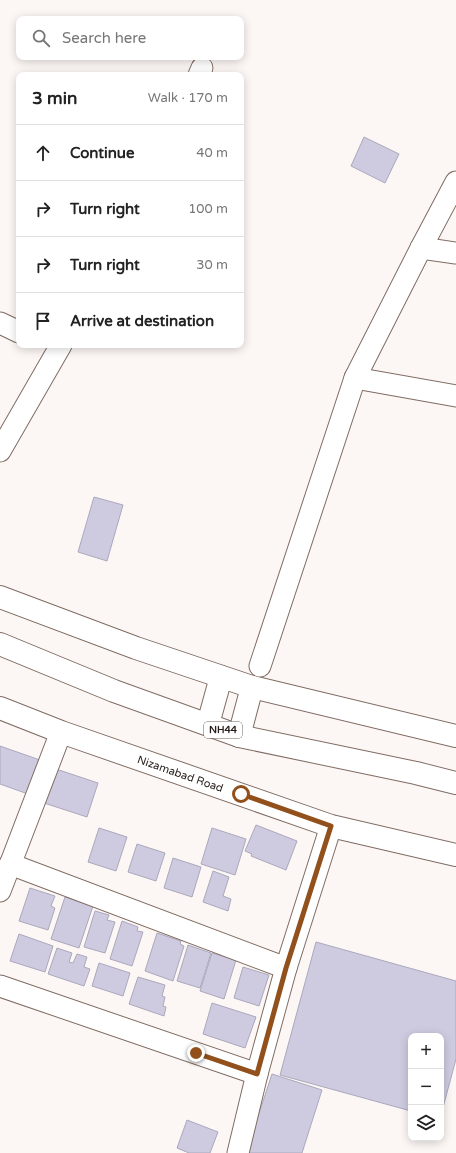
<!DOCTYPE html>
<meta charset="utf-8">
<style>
:root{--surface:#fff;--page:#f2f2f2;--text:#222;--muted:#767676;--line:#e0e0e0}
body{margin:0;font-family:"Varela Round",sans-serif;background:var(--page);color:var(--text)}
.controls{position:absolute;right:12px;bottom:12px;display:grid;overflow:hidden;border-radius:8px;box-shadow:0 2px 10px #0003}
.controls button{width:36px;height:36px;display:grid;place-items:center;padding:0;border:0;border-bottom:1px solid var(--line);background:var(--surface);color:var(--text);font:20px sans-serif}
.stop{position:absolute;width:12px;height:12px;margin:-9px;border:3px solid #91501c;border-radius:50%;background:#fff}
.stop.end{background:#91501c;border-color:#fff;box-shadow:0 1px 4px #0008}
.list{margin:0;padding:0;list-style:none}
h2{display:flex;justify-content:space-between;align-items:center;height:52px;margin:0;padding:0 16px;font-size:17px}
h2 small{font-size:13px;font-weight:400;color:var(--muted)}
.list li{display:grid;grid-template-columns:26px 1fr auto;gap:12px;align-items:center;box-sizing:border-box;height:56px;padding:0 16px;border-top:1px solid var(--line)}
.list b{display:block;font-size:15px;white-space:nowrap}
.list em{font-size:13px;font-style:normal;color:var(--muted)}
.icon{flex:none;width:22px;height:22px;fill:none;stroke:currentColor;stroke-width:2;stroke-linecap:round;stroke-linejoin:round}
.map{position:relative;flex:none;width:456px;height:1153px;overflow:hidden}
.search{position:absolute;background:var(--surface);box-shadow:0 2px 10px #0003;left:16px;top:16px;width:228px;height:44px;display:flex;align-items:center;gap:10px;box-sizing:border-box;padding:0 14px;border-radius:8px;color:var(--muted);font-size:15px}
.panel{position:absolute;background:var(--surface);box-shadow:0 2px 10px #0003;left:16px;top:72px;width:228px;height:276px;border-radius:8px}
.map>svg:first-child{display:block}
.building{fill:#cecbe0;stroke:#aba8bc}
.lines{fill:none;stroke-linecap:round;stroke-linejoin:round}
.minor-casing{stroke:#806c63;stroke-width:23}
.major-casing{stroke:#806c63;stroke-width:24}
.highway-casing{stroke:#806c63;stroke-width:24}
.minor{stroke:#fff;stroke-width:21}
.major{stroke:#fff;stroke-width:22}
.highway{stroke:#fff;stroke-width:22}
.route{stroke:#91501c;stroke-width:5}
.labels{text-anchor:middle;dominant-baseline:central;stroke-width:3;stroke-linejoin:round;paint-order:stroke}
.shield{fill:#fff;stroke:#68625f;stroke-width:1}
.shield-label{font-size:10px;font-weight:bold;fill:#271e1b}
.street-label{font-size:11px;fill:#271e1b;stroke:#fff}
</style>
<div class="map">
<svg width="456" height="1153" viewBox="0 0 456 1153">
<rect width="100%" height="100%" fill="#fcf7f5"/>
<g class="building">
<path d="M364,137l35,17 -14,29 -34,-17z"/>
<path d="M94,497l29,8 -16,56 -29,-9z"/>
<path d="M0,746l40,14 -12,34 -28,-10z"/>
<path d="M56,769l42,14 -11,34 -43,-14z"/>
<path d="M256,825l41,16 -11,29 -35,-14 1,-2 -7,-3z"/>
<path d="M99,828l28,9 -11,34 -28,-9z"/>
<path d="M212,828l34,11 -11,36 -34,-11z"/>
<path d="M137,844l28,9 -9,28 -28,-9z"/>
<path d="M173,858l28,9 -9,30 -28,-9z"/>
<path d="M213,871l16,6 -6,19 8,3 -3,12 -25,-9z"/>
<path d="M30,888l25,8 -4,10 4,2 -7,22 -29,-9z"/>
<path d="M65,897l28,9 -14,42 -28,-9z"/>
<path d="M95,911l14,4 -2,5 8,2 -10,31 -21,-6z"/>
<path d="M122,921l16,6 -1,4 6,1 -11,34 -22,-7z"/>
<path d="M157,933l24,8 -1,3 4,2 -11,35 -28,-10z"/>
<path d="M19,934l34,12 -8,26 -35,-11z"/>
<path d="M316,942l140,39v78l-15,56v-79h-30v75l-131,-36z"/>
<path d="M188,945l23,8 -11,35 -23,-7z"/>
<path d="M57,948l15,5 -3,9 4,1 4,-9 10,3 -3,10 6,2 -6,17 -36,-12z"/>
<path d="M212,953l24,7 -12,39 -24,-8z"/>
<path d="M99,963l31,10 -7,23 -31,-10z"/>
<path d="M243,967l26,8 -10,31 -25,-8z"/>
<path d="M138,977l27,8 -3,11 3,1 -2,9 3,1 -2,9 -35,-12z"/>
<path d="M212,1003l44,14 -11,31 -42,-14z"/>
<path d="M272,1074l50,16 -20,63h-56z"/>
<path d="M187,1120l31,12 -8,21h-21l-12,-5z"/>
</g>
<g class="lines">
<g class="minor-casing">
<g id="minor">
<path d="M199,75l3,-7"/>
<path d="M421,248l35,5"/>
<path d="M0,323l19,9"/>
<path d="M355,378l101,18"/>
<path d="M0,451l61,-106"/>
<path d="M260,666l95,-288 66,-130 35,-66"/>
<path d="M10,864l276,104"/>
<path d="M0,891l61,-159"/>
<path d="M0,986l257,88"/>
<path d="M238,1153l19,-79 29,-106 45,-142"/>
</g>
</g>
<g class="major-casing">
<g id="major">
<path id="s1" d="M0,708l61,24 270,94 125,29"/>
</g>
</g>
<g class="highway-casing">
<g id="highway">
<path d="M0,597l136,51 116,39 204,49"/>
<path d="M0,644l114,47 125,45 177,37 40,10"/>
<path d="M208,724l13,-47"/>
<path d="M239,736l13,-49"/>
</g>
</g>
<use href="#minor" class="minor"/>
<use href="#major" class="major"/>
<use href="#highway" class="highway"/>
</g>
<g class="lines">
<path class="route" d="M196,1053l61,21 29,-106 45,-142 -90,-32"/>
</g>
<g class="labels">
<rect class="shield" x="204" y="722" width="38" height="16" rx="3"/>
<g class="shield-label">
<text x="223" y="730">NH44</text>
</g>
<g class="street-label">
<text stroke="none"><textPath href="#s1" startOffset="192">Nizamabad Road</textPath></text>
</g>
</g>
</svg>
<div class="controls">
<button>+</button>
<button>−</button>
<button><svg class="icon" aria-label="layers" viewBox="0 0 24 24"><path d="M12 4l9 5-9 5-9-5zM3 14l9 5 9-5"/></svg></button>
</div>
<div class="stop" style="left:241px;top:794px"></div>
<div class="stop end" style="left:196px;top:1053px"></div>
<div class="search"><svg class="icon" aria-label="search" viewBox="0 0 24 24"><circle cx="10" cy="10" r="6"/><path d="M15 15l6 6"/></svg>Search here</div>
<section class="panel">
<h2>3 min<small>Walk · 170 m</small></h2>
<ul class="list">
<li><svg class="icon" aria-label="ahead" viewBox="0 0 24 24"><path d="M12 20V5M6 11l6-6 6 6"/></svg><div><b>Continue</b></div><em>40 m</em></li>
<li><svg class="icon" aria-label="right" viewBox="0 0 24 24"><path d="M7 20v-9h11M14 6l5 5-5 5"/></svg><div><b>Turn right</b></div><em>100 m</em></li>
<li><svg class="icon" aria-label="right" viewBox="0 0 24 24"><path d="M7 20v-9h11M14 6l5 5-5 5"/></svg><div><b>Turn right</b></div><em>30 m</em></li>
<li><svg class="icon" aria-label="arrive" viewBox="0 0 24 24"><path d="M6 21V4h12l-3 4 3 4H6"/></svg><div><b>Arrive at destination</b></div></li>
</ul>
</section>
</div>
